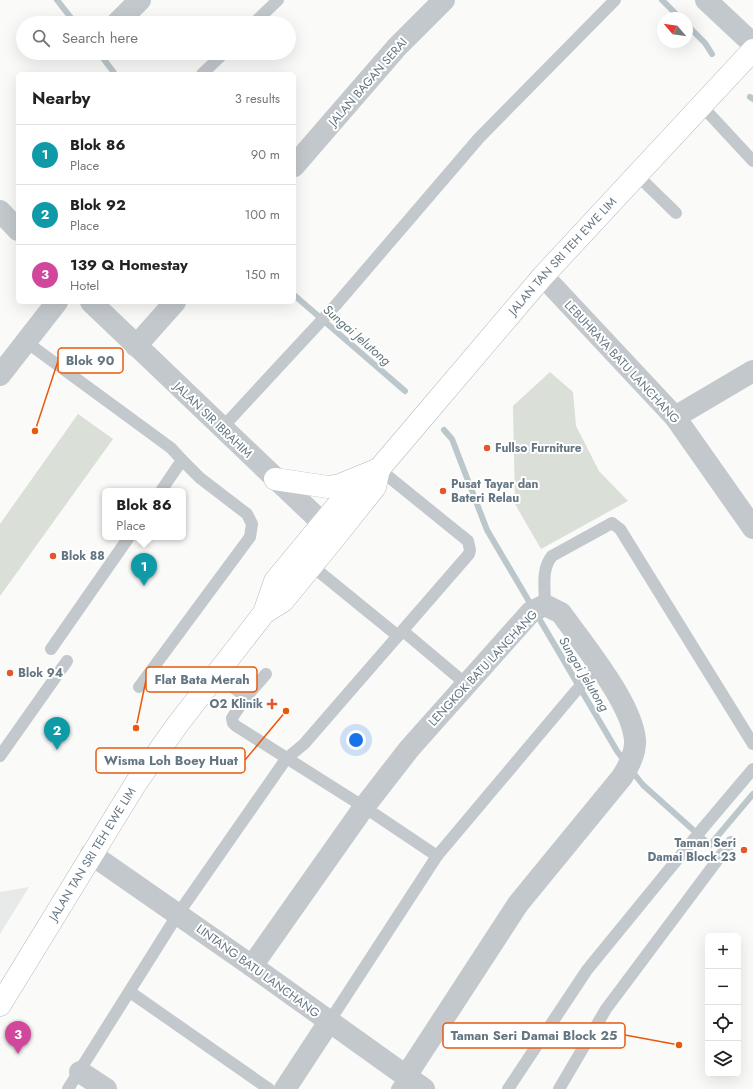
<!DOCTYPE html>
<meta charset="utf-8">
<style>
:root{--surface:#fff;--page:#f2f2f2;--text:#222;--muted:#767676;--line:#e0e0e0;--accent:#e4572e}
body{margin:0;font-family:Jost,sans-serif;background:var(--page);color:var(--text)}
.controls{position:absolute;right:12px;bottom:12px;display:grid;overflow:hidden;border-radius:6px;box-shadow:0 4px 16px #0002}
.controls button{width:36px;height:36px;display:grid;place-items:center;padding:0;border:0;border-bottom:1px solid var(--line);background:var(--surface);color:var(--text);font:20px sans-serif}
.compass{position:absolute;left:657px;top:12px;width:36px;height:36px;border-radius:50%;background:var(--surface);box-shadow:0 4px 16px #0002;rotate:299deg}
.you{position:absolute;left:356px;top:740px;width:14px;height:14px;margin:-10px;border:3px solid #fff;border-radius:50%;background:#1a73e8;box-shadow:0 0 0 6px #1a73e833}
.badge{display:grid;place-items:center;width:26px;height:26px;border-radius:50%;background:var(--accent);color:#fff;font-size:13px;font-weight:700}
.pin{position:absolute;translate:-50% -33px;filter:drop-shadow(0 1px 2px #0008)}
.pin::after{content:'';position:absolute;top:21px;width:14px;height:12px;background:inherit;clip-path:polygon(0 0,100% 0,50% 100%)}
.popup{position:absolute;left:102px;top:488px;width:84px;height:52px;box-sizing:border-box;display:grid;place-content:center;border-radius:6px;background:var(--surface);filter:drop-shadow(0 1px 3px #0005);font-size:13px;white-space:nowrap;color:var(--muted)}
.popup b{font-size:15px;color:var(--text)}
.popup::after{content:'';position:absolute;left:50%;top:100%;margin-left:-8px;border:8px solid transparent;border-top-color:var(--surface)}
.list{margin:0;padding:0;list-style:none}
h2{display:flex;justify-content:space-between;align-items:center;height:52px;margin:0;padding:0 16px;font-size:17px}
h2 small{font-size:13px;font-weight:400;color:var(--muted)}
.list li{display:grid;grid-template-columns:26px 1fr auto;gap:12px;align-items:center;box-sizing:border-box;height:60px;padding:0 16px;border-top:1px solid var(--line)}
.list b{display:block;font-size:15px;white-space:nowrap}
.list p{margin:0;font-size:13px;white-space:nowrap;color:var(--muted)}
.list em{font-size:13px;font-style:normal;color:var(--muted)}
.icon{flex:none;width:22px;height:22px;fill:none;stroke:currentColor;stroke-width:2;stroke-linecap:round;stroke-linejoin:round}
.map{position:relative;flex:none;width:753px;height:1089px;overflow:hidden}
.search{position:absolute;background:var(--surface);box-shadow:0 4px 16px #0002;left:16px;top:16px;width:280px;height:44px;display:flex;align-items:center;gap:10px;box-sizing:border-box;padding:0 14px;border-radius:22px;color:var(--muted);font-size:15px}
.panel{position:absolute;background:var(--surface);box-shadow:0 4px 16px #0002;left:16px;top:72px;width:280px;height:232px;border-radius:6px}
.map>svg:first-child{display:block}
.built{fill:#e8e9e9}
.green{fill:#dadfd7}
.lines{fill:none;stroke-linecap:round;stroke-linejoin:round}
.stream{stroke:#bbc7cb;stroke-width:6}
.secondary-casing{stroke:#b3babf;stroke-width:23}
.service{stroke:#c3c8cc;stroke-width:12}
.minor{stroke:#c3c8cc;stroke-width:22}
.tertiary{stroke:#c3c8cc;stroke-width:22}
.secondary{stroke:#fff;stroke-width:22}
.poi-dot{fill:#e4572e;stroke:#fff;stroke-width:1.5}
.labels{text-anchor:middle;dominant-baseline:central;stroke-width:4;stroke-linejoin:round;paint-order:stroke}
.street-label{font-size:12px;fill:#657683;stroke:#fff}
.poi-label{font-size:12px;font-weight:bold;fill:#657683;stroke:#fff;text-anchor:start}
.water-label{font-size:13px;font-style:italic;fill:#60757c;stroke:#fff}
.leader{fill:none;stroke:#e8590c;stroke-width:1.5}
.callout-dot{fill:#e8590c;stroke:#fff;stroke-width:1.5}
.callout{fill:#fff;stroke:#e8590c;stroke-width:1.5}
.callout-label{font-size:13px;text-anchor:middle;font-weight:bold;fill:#657683}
</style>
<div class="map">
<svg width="753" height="1089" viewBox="0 0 753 1089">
<rect width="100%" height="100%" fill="#fafaf8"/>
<path class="built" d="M29,887l-29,47v-42z"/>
<g class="green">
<path d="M550,372l23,20 3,34 23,45 29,30 -87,48 -26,-45 -2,-98z"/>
<path d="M78,414l35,25 -113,157v-72z"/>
</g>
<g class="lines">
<g class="stream">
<path d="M57,0l18,23"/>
<path d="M662,0l18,18"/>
<path d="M687,25l18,18 7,11"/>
<path d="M99,53l16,21"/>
<path d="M750,97l3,2"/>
<path d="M294,295l111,96"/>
<path d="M444,430l8,9 35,91 130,221 9,12"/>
<path d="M631,770l12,15 67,60 43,-51"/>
</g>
<g class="secondary-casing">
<g id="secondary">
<path id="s1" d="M275,479l53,8 12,-2 39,-16 164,-193 210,-226"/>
<path d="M264,613l19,-12 53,-65 39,-49 4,-18"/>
<path id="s2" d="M0,1005l136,-222 42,-59 86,-111 11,-32 86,-104"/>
</g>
</g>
<g class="service">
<path d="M254,23l24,-23"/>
<path d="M202,74l22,-21"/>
<path d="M702,106l51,55"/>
<path d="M637,175l39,38"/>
<path d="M25,341l146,107 11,12 -21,31"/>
<path d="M222,428l113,-122 144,-168 136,-138"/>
<path d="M312,566l86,70"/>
<path d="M545,605c0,-17 -4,-36 7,-49l60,-33 8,6 133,215"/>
<path d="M403,631l63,53"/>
<path d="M51,649l78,-112"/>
<path d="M216,675l30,22 -14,21 1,5 3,3 128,81 73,49"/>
<path d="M139,687l111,-150 2,-13 -5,-10 -47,-36 -18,-18"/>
<path d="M246,697l20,-23"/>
<path d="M0,756l67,-95"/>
<path d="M130,992l139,97"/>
<path d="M329,1022l108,-166 138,-164 14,-15 12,-9"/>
<path d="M68,1089l110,-175 108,-155 18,-15 165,-190 1,-4 -2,-9 -89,-72"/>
<path d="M397,1089l9,-13"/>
<path d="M508,1089l79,-119 116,-142 50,-59"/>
<path d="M559,1089l47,-80 125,-167"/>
</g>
<g class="minor">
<path d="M706,0l47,44"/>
<path d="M117,23l23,-23"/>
<path d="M294,166l103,-119 47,-47"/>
<path d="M0,211l18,19"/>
<path d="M91,302l245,234"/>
<path d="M136,346l39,-44"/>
<path d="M0,375l57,-73"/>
<path d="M675,417l78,-46"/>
<path d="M91,854l161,112 172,123"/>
<path d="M252,966l112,-159 45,-58 122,-137 14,-7 16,8c22,31 71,90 74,127 1,13 -6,26 -13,37l-104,127 -112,172"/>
<path d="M80,1072l26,17"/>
<path d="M285,1089l44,-67"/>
</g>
<path class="tertiary" d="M543,276l132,141 78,111"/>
<use href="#secondary" class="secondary"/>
</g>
<g class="poi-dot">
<circle cx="487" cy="448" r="4"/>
<circle cx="443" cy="491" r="4"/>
<circle cx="53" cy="556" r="4"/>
<circle cx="10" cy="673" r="4"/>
<path d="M270 698h4v4h4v4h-4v4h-4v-4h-4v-4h4z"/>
<circle cx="744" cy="850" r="4"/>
</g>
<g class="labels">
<g class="street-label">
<text transform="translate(368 82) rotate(-49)">JALAN BAGAN SERAI</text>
<text stroke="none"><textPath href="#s1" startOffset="389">JALAN TAN SRI TEH EWE LIM</textPath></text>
<text transform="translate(622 362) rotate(47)">LEBUHRAYA BATU LANCHANG</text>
<text transform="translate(213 420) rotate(44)">JALAN SIR IBRAHIM</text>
<text transform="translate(483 668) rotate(-47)">LENGKOK BATU LANCHANG</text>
<text stroke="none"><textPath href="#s2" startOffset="177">JALAN TAN SRI TEH EWE LIM</textPath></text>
<text transform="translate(258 971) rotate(36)">LINTANG BATU LANCHANG</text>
</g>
<g class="poi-label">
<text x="495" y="448">Fullso Furniture</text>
<text x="451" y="484">Pusat Tayar dan<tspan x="451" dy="14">Bateri Relau</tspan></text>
<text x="61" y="556">Blok 88</text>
<text x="18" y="673">Blok 94</text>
<text x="263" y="704" text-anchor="end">O2 Klinik</text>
<text x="736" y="843" text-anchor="end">Taman Seri<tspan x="736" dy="14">Damai Block 23</tspan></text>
</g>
<g class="water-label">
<text transform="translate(357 335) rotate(41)">Sungai Jelutong</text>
<text transform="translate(584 674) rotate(59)">Sungai Jelutong</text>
</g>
</g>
<path class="leader" d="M35 431L58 361M136 728L146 680M286 711L245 760M679 1045L625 1035"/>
<g class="callout-dot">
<circle cx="35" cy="431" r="4"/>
<circle cx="136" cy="728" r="4"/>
<circle cx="286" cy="711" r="4"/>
<circle cx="679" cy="1045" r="4"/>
</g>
<g class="callout">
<rect x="58" y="348" width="65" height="25" rx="4"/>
<rect x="146" y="667" width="111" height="25" rx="4"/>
<rect x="96" y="748" width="149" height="25" rx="4"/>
<rect x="443" y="1023" width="182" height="25" rx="4"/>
</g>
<g class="callout-label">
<text x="90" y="365">Blok 90</text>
<text x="202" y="684">Flat Bata Merah</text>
<text x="171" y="765">Wisma Loh Boey Huat</text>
<text x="534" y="1040">Taman Seri Damai Block 25</text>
</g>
</svg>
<div class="controls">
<button>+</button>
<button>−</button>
<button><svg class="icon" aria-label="locate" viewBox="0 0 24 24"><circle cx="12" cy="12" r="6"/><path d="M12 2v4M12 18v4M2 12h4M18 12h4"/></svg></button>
<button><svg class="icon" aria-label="layers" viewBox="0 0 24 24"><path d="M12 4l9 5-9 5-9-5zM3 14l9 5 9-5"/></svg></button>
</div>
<svg class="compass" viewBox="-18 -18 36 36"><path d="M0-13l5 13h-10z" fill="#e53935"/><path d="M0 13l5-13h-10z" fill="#767676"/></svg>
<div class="you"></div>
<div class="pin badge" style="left:144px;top:586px;background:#0f9aa8">1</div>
<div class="popup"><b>Blok 86</b>Place</div>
<div class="pin badge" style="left:57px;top:750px;background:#0f9aa8">2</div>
<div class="pin badge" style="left:18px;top:1054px;background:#d1479c">3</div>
<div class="search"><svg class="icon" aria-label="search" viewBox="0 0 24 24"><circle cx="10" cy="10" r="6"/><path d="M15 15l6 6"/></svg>Search here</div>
<section class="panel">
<h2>Nearby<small>3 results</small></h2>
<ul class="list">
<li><span class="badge" style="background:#0f9aa8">1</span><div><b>Blok 86</b><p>Place</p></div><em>90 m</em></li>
<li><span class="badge" style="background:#0f9aa8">2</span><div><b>Blok 92</b><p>Place</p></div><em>100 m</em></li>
<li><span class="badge" style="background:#d1479c">3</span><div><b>139 Q Homestay</b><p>Hotel</p></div><em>150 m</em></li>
</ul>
</section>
</div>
